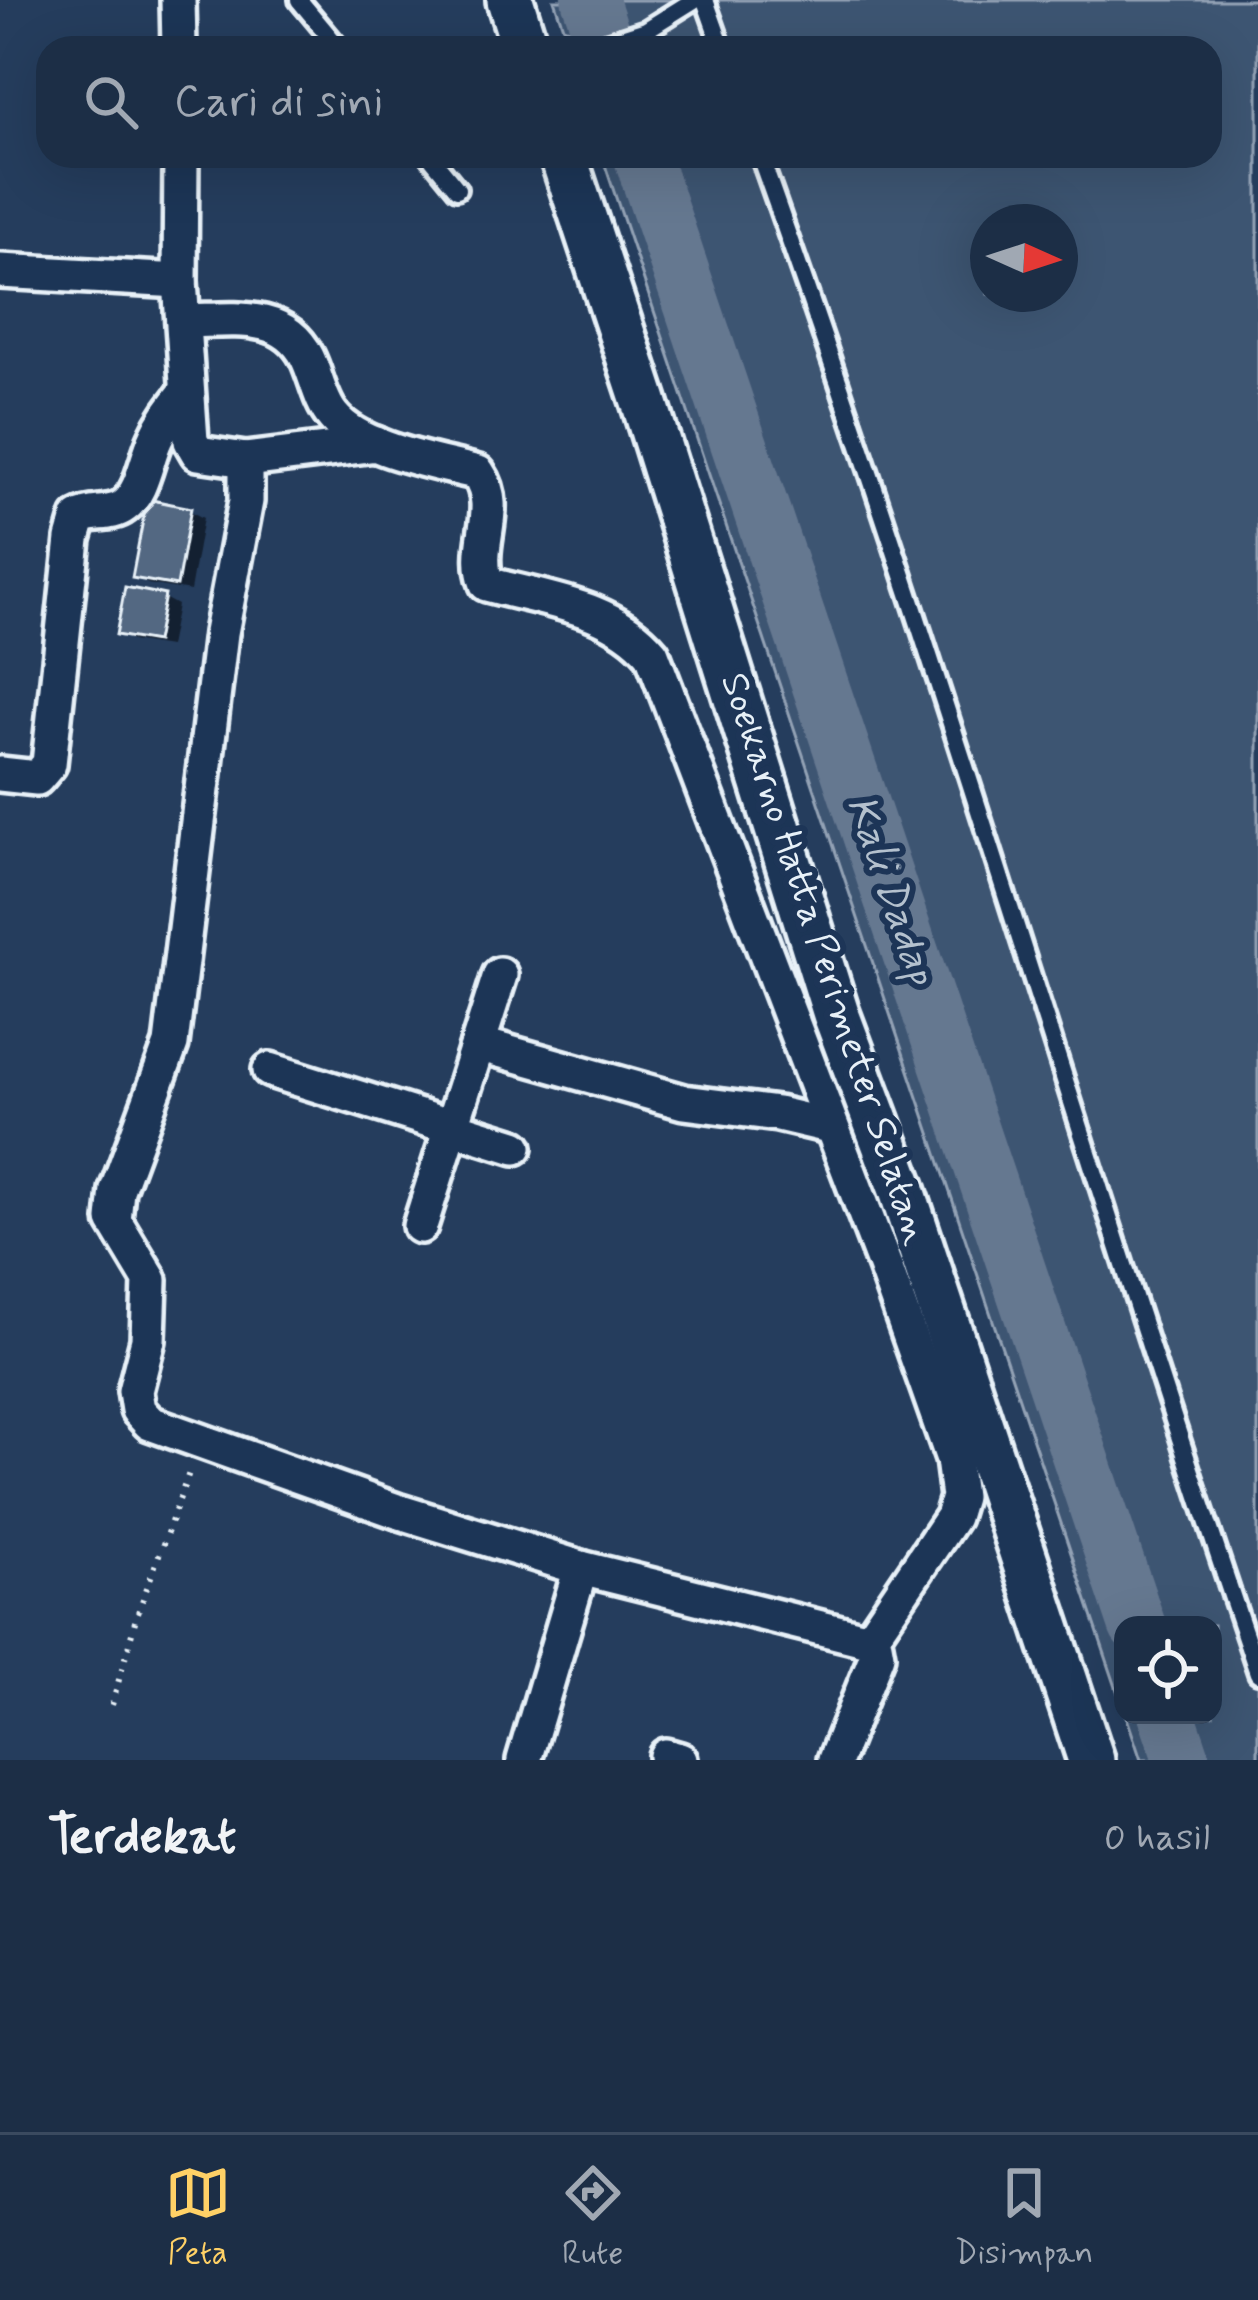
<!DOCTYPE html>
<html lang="id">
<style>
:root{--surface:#1c2e46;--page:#293a51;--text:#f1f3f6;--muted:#a0a8b3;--line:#3a4a5f;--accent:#ffd166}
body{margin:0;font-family:Mynerve,sans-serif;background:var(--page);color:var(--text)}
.controls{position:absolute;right:36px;bottom:36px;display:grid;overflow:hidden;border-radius:24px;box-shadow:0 12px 48px #0002}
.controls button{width:108px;height:108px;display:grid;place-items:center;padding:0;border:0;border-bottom:3px solid var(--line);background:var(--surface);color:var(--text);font:60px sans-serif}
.compass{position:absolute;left:970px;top:204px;width:108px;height:108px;border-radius:50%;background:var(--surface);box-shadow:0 12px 48px #0002;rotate:93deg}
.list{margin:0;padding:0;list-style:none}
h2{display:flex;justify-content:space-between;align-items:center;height:156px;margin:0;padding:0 48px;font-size:51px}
h2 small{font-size:39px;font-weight:400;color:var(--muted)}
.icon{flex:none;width:66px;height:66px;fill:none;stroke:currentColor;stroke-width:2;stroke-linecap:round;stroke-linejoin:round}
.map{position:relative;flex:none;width:1258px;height:1760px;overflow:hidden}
.search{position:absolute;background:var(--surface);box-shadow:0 12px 48px #0002;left:36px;right:36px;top:36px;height:132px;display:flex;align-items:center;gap:30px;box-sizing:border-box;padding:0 42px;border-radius:36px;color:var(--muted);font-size:45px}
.sheet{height:372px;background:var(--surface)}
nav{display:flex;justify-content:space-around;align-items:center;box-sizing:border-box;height:168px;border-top:3px solid var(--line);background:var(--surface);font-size:33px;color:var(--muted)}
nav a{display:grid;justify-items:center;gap:6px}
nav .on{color:var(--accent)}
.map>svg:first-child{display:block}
.green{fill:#3e5472;stroke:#93a2b5;stroke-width:3;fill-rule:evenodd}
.shadow{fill:#0007}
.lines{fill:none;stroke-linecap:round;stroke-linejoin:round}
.river{stroke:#657890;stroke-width:57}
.building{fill:#536782;stroke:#e8f1f8;stroke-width:3}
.service-casing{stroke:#e8f1f8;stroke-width:26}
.minor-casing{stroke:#e8f1f8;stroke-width:42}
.secondary-casing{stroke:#e8f1f8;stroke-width:54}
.path{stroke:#e8f1f8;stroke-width:6;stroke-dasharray:3 9;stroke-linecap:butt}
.service{stroke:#1d3557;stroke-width:16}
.minor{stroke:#1d3557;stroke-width:33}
.secondary{stroke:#1d3557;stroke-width:45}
.labels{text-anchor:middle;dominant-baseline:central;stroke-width:12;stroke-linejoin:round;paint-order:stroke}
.street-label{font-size:39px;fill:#e8f1f8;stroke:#1d3557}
.water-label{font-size:42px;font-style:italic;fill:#b4c1ce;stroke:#1d3557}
</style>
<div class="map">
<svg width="1258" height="1760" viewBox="0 0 1258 1760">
<rect width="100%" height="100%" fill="#253d5d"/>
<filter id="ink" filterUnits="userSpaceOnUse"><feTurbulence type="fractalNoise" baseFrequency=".00833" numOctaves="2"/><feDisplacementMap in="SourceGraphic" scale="24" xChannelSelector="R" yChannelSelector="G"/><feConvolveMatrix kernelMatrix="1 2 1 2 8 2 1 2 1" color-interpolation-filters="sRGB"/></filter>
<g filter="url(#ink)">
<path class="green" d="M554,0h704v1760h-117l-15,-45h87v-90h-90v83l-521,-1552h608v-108h-619l-5,-12 -23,-9zM988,222h72v72h-72z"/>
<g class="shadow">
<path d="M190,511l13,7 -13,73 -42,-7 -12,-8z"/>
<path d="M164,598l13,7 -8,42 -37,-6 -13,-8z"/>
</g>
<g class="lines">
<g class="river">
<path d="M590,0l16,48"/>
<path d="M642,156l495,1469"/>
<path d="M1167,1715l15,45"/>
</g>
</g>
<g class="building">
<path d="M147,499l44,9 -14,78 -45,-8z"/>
<path d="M125,587l40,8 -9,47 -40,-7z"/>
</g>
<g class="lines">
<g class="service-casing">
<g id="service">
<path d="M299,0l40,48"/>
<path d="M705,0l17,48"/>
<path d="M590,48l56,-18 48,-30"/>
<path d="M430,156l27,33"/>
<path d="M760,156c179,502 327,1013 498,1517"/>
</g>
</g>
<g class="minor-casing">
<g id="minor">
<path d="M178,0l1,48"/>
<path d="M181,156l-1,125 11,160 7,12 48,7 130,-16"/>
<path d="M0,271l180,10"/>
<path d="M183,321c45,0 100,-12 124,36 9,18 13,44 26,59 27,34 104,46 145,57 25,37 -6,72 9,111 58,16 125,22 165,70l233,612 68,193 5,38 -6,20 -83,123"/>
<path d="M246,460v41l-25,132 -50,411 -54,146 -3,30 36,60 -2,60 -13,51 3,19 12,13 247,88 184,57 288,72 6,4 2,11 -42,105"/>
<path d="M0,774l37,4 12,-14 24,-225 6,-21c14,-8 32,-2 45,-12 19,-14 22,-47 32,-68 8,-18 19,-32 31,-47"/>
<path d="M478,1044l206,58 94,12 51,12"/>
<path d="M270,1070l245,77"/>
<path d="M420,1226l80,-251"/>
<path d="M666,1756l14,4"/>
<path d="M524,1760l57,-192"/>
</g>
</g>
<g class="secondary-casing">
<g id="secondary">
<path d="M510,0l15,48"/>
<path d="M563,156l81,245 192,613 65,173 190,573"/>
</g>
</g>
<path class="path" d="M112,1705l24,-87 54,-148"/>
<use href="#service" class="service"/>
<use href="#minor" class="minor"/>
<use href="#secondary" class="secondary"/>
</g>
</g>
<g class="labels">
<g class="street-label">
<text transform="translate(824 959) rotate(72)">Soekarno Hatta Perimeter Selatan</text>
</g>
<g class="water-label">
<text transform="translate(890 890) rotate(71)">Kali Dadap</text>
</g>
</g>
</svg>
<div class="controls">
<button><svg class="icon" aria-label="locate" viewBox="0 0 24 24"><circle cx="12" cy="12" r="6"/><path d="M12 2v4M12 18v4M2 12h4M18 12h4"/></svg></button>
</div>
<svg class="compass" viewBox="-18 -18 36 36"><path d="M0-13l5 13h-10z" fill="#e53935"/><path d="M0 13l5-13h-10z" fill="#a0a8b3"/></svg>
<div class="search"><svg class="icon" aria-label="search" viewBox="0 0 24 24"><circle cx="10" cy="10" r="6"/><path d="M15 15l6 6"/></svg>Cari di sini</div>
</div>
<section class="sheet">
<h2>Terdekat<small>0 hasil</small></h2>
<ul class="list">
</ul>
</section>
<nav>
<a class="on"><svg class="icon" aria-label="map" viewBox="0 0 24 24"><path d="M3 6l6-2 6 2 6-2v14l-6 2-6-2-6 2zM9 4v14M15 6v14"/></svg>Peta</a>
<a><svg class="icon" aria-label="directions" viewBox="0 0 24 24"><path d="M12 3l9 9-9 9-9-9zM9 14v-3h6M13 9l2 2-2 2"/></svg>Rute</a>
<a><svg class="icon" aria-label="saved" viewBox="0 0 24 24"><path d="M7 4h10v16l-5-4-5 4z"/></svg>Disimpan</a>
</nav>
